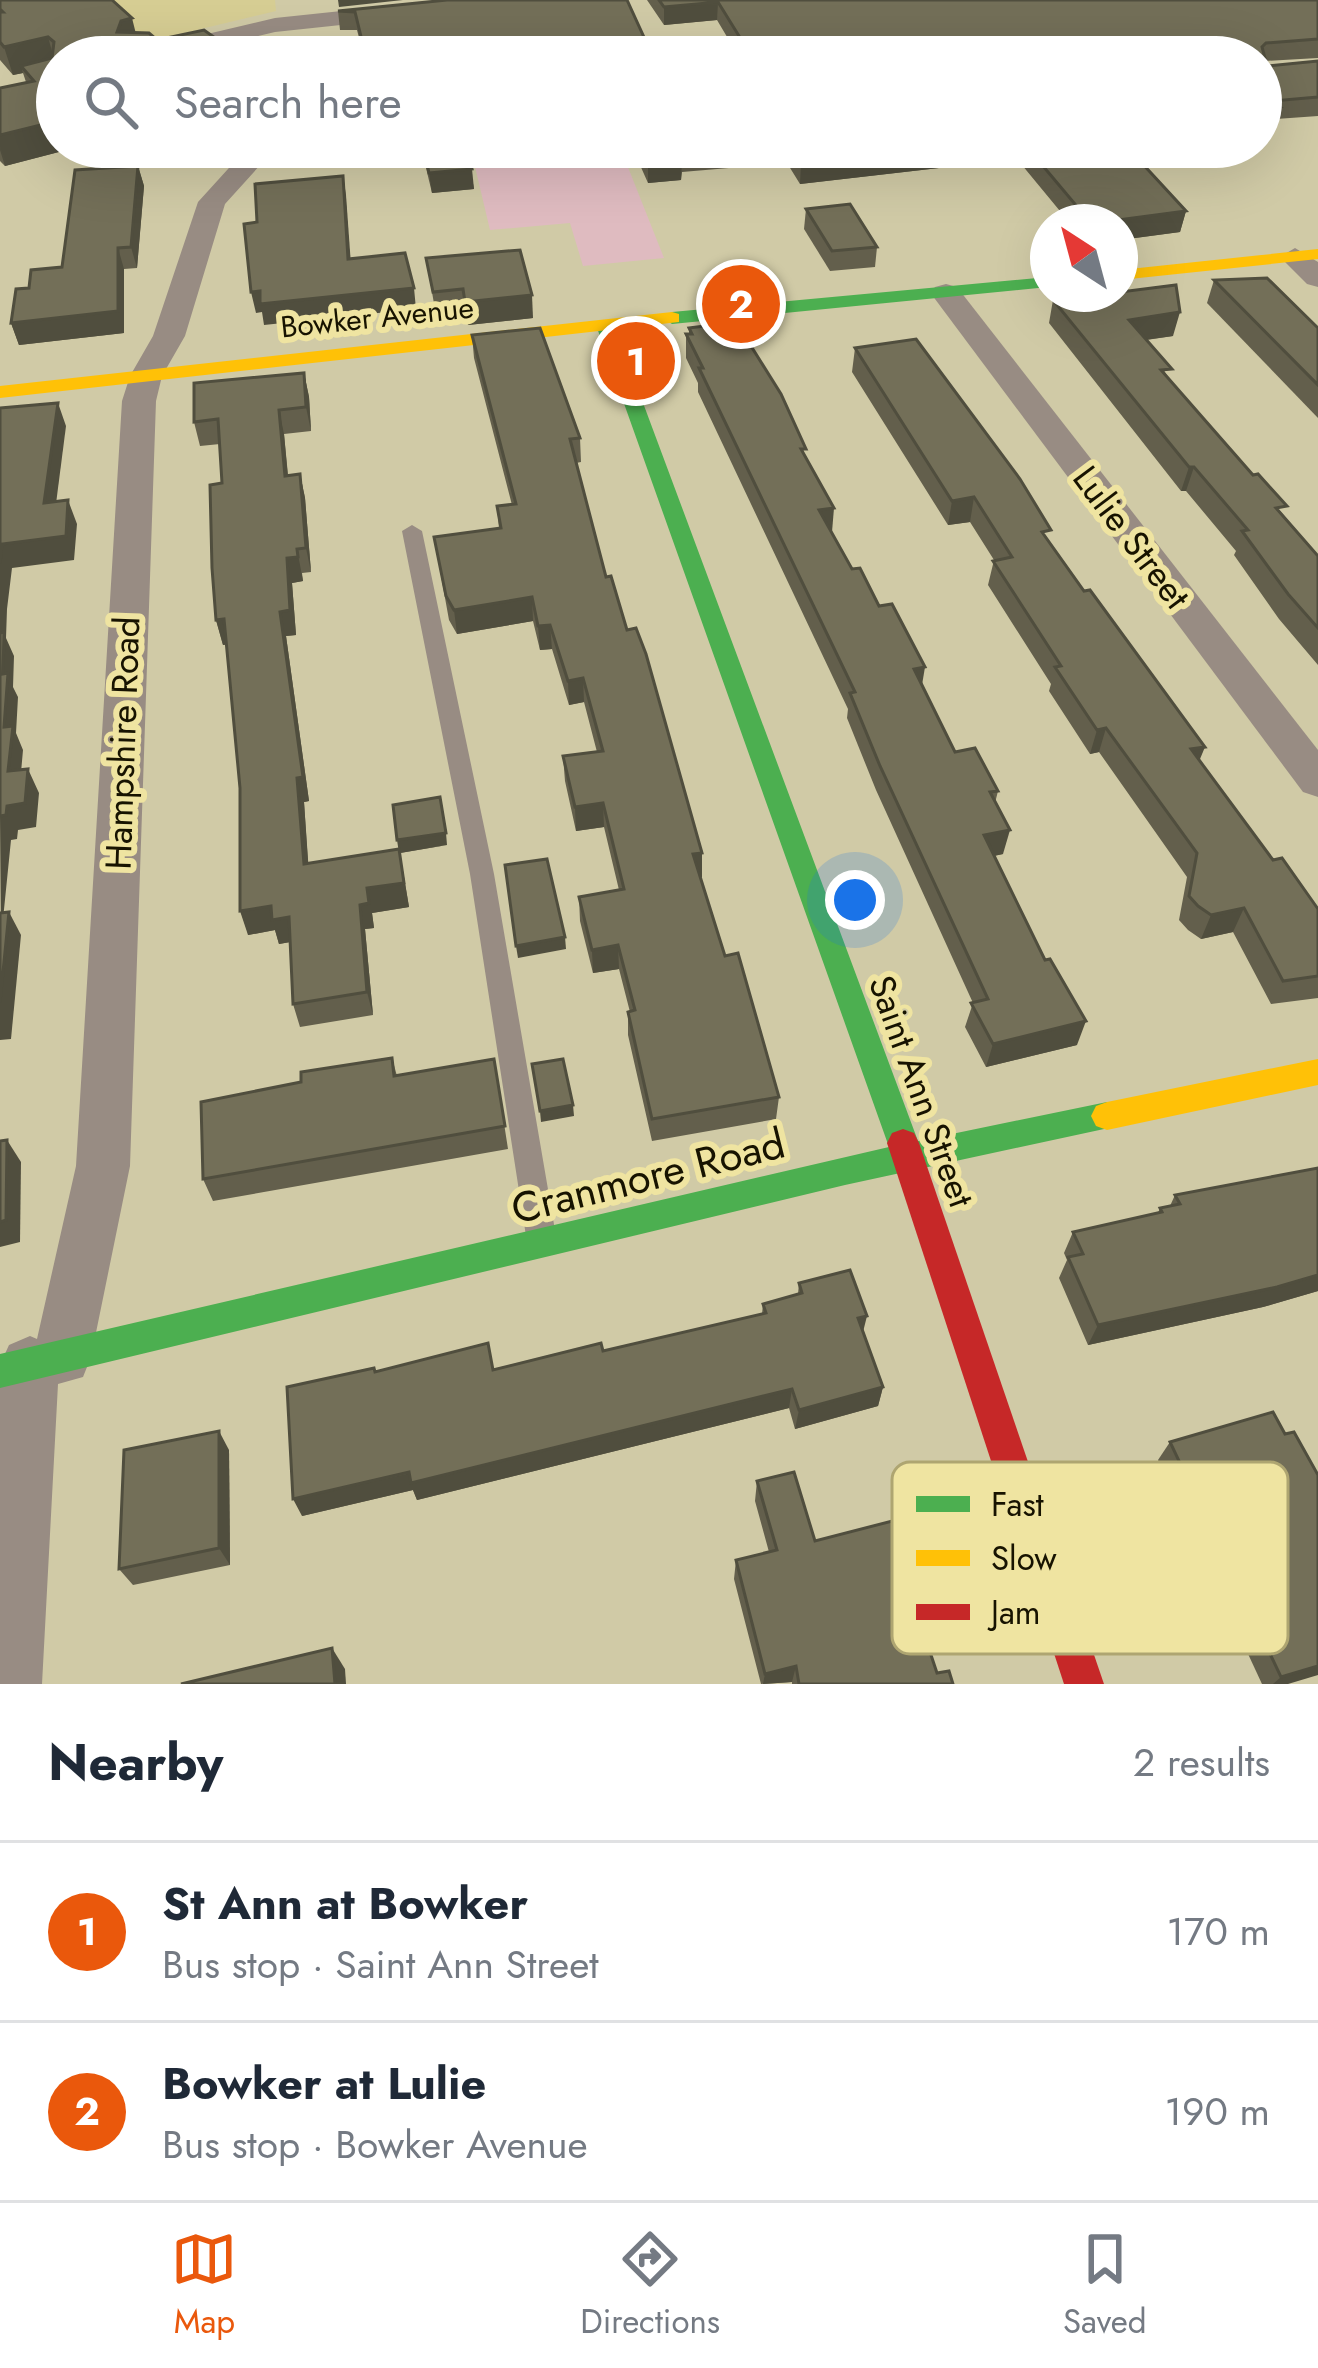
<!DOCTYPE html>
<meta charset="utf-8">
<style>
:root{--surface:#fff;--page:#f6f6f7;--text:#1f2937;--muted:#747a83;--line:#e0e1e3;--accent:#ea580c}
body{margin:0;font-family:Jost,sans-serif;background:var(--page);color:var(--text)}
.compass{position:absolute;left:1030px;top:204px;width:108px;height:108px;border-radius:50%;background:var(--surface);box-shadow:0 12px 48px #0002;rotate:324deg}
.you{position:absolute;left:855px;top:900px;width:42px;height:42px;margin:-30px;border:9px solid #fff;border-radius:50%;background:#1a73e8;box-shadow:0 0 0 18px #1a73e833}
.badge{display:grid;place-items:center;width:78px;height:78px;border-radius:50%;background:var(--accent);color:#fff;font-size:39px;font-weight:700}
.pin{position:absolute;translate:-50% -50%;border:6px solid #fff;box-shadow:0 3px 12px #0006}
.list{margin:0;padding:0;list-style:none}
h2{display:flex;justify-content:space-between;align-items:center;height:156px;margin:0;padding:0 48px;font-size:51px}
h2 small{font-size:39px;font-weight:400;color:var(--muted)}
.list li{display:grid;grid-template-columns:78px 1fr auto;gap:36px;align-items:center;box-sizing:border-box;height:180px;padding:0 48px;border-top:3px solid var(--line)}
.list b{display:block;font-size:45px;white-space:nowrap}
.list p{margin:0;font-size:39px;white-space:nowrap;color:var(--muted)}
.list em{font-size:39px;font-style:normal;color:var(--muted)}
.icon{flex:none;width:66px;height:66px;fill:none;stroke:currentColor;stroke-width:2;stroke-linecap:round;stroke-linejoin:round}
.map{position:relative;flex:none;width:1318px;height:1684px;overflow:hidden}
.search{position:absolute;background:var(--surface);box-shadow:0 12px 48px #0002;left:36px;right:36px;top:36px;height:132px;display:flex;align-items:center;gap:30px;box-sizing:border-box;padding:0 42px;border-radius:66px;color:var(--muted);font-size:45px}
.sheet{height:516px;background:var(--surface)}
nav{display:flex;justify-content:space-around;align-items:center;box-sizing:border-box;height:168px;border-top:3px solid var(--line);background:var(--surface);font-size:33px;color:var(--muted)}
nav a{display:grid;justify-items:center;gap:6px}
nav .on{color:var(--accent)}
.map>svg:first-child{display:block}
.built{fill:#d6cd93}
.green{fill:#dfbbc0}
.lines{fill:none;stroke-linecap:round;stroke-linejoin:round}
.lane{fill:#988c83;fill-rule:evenodd}
.street{fill:#988c83;fill-rule:evenodd}
.fast{fill:#4caf50;fill-rule:evenodd}
.slow{fill:#ffc107;fill-rule:evenodd}
.jam{fill:#c62828;fill-rule:evenodd}
.wall{fill:#635f4c}
.shaded-wall{fill:#504e3e}
.building{fill:#736f58;stroke:#504e3e;stroke-width:3}
.labels{text-anchor:middle;dominant-baseline:central;stroke-width:12;stroke-linejoin:round;paint-order:stroke}
.far-street-label{font-size:30px;fill:#171300;stroke:#efe4a1}
.street-label{font-size:36px;fill:#171300;stroke:#efe4a1}
.near-street-label{font-size:42px;fill:#171300;stroke:#efe4a1}
.key{fill:#efe4a1;stroke:#aea571;stroke-width:3}
.key-label{font-size:33px;fill:#171300}
</style>
<div class="map">
<svg width="1318" height="1684" viewBox="0 0 1318 1684">
<rect width="100%" height="100%" fill="#d0caa6"/>
<path class="built" d="M0,0h275l1,11 -134,32z"/>
<path class="green" d="M562,147h58l44,111 -81,8 -13,-43 -80,7 -18,-76z"/>
<g class="lines">
<path class="lane" d="M412,525l10,6 72,343 62,362 -5,10 -10,4 -10,-4 -5,-10 -56,-362 -68,-343z"/>
<g class="street">
<path d="M446,0h75l-11,7 -235,25 -106,25h-42l4,-5 144,-34z"/>
<path d="M248,147h134l-13,8 -107,8 -37,41 -40,132 -23,40 -6,25 -26,765 -39,191 -8,20 -25,7 -16,300h-42v-319l9,-20 21,-9 7,3 39,-173 46,-765 8,-25 23,-40 45,-134z"/>
<path d="M1295,248l23,14v25l-11,-3 -27,-27z"/>
<path d="M946,284l11,3 361,463v47l-15,-5 -368,-493 -4,-6 4,-6z"/>
</g>
<g class="fast">
<path d="M1048,277v10l-376,37 -9,-6 9,-6z"/>
<path d="M598,321l16,4 304,816 189,-39 11,4 5,10 -5,10 -273,59 -845,203v-34l889,-207 -293,-822z"/>
</g>
<g class="slow">
<path d="M1318,249v10l-198,21v-10z"/>
<path d="M672,312l7,2v8l-679,76v-12z"/>
<path d="M1318,1059v26l-211,45 -11,-4 -5,-10 5,-10 11,-4z"/>
</g>
<path class="jam" d="M903,1129l11,4 5,10 185,541h-40l-177,-541 5,-10z"/>
</g>
<g class="wall">
<path d="M0,0l135,33 22,7 85,17h-185v90h21l-73,19 -5,-5v-73l26,-6 -3,-9 -10,2 -13,-15z"/>
<path d="M447,0l206,57h-289l-7,-27h-17l-2,-19z"/>
<path d="M647,0h671v58l-53,3 2,5 51,-5v55l-42,3 -2,8 -13,1v-71h-522l-22,-37 -53,5z"/>
<path d="M421,147h45l8,42 -42,4z"/>
<path d="M632,147h495l59,64 -6,21 -60,8v-18h-51l-52,-63 -217,25 -13,-21 -105,9 -1,8 -33,3z"/>
<path d="M138,166l6,20 -7,82 -13,1v64l-105,12 -8,-22 18,-35 33,-21z"/>
<path d="M806,209l71,38 -2,20 -45,4 -26,-42z"/>
<path d="M426,258l107,60 -65,7 -3,-13 -29,3z"/>
<path d="M1214,280l104,48v90l-111,-115z"/>
<path d="M1053,300l120,36 -27,4 23,39 149,177v109l-39,-46 -45,-64 2,-4 -50,-60h-5l-132,-168z"/>
<path d="M689,328l116,130 26,74 91,153 33,67 43,39 -3,12 8,51 -9,2 83,189 -91,22 -21,-40 8,-24 -97,-213 -29,-72 1,-9 -150,-317v-9l-12,-25v-24h3z"/>
<path d="M472,335l108,103 1,24 -5,1 30,114 119,379 54,141 -3,22 -124,22 -24,-106v-23h2l-11,-43 -26,4 -13,-52 -1,-24 40,-7 -15,-63 -28,4 -11,-50 -2,-25 34,-4 -13,-50 -15,3 -17,-56 -12,1 -7,-29 -76,13 -8,-14 -15,-83 65,-9 -2,-22 15,-1 -38,-147z"/>
<path d="M855,348l193,192 151,221 74,99 45,49v89l-47,6 -38,-72 -32,7 -13,-9 -9,-10 8,-43 -88,-125 -9,2 -41,-63 2,-7 -63,-99 6,-25 -24,-38 -22,3 -96,-153z"/>
<path d="M304,373l5,24 2,34 -27,3 4,41 12,-1 5,24 6,74 -9,1 1,8 -11,2 4,52 -10,1 23,165 -5,1 4,61 139,-18 -47,8 9,54 -37,6 2,15 -9,1 8,86 -73,12 -7,-23 -3,-62 -11,2 -4,-14 -27,5 -8,-147 -13,-144 -4,1 -7,-25 6,-137 -2,-39 -20,2 -6,-24z"/>
<path d="M392,1058l5,18 97,-17 14,90 -295,52 -10,-22 98,-97z"/>
<path d="M1318,1168v123l-55,16 -175,38 -29,-67 8,-18 -3,-7 9,-21 85,-19 2,-5 10,-2 5,-11z"/>
<path d="M799,1283l64,49 20,55 -5,19 -83,23 -6,-21 -372,92 -4,-10 -111,26 74,-144 117,-2 110,-19 159,-37 1,-10 35,-10z"/>
<path d="M1285,1434l3,250h-26l-104,-224 12,-18z"/>
<path d="M229,1450l1,115 -97,20 -14,-16z"/>
<path d="M757,1481l58,60 99,62 23,70 16,11h-161v-2l-31,2 -27,-105 2,-19 33,-8 -14,-51z"/>
</g>
<g class="shaded-wall">
<path d="M338,0h65l-64,7z"/>
<path d="M718,2l-1,18 -53,5v-18z"/>
<path d="M132,18l7,28 -22,-14 4,-11z"/>
<path d="M48,37l8,29h-35l2,7 -10,2 -9,-28z"/>
<path d="M57,121v26h21l-73,19 -5,-16v-15z"/>
<path d="M949,147h70l-2,12 -217,25 1,-20z"/>
<path d="M682,160l-1,20 -33,3v-20z"/>
<path d="M138,166l6,20 -7,82 -6,-21z"/>
<path d="M472,169l2,20 -42,4 -3,-20z"/>
<path d="M343,176l3,19 6,84 -4,-20z"/>
<path d="M1186,211l-6,21 -60,8v-18h-17z"/>
<path d="M118,248l6,21v64l-105,12 -8,-22z"/>
<path d="M414,288l2,21 -152,16 -2,-13 -6,1 -5,-21z"/>
<path d="M532,295l1,23 -65,7 -3,-23z"/>
<path d="M1180,312l-7,24 -50,7 6,-23z"/>
<path d="M304,373l5,24 2,34 -5,-24z"/>
<path d="M58,403l8,23 -13,101 -9,-24z"/>
<path d="M279,410l5,24 6,66 -5,-24z"/>
<path d="M1189,467h5l-8,24h-5z"/>
<path d="M300,474l5,24 6,74 -5,-24z"/>
<path d="M974,497l-4,25 -22,3 4,-24z"/>
<path d="M68,500l9,24 -3,36 -62,8 -5,41 -1,29 8,18 -1,31 5,10 -2,36 7,17 -4,45 -11,-24 -4,-44 -4,-83v-81l2,-19z"/>
<path d="M834,508l-2,24 -13,-22z"/>
<path d="M297,549l6,32 -11,2 4,52 -10,1 23,165 -5,1 6,86 -6,-24 -24,-252 7,-54z"/>
<path d="M532,597l1,24 -76,13 -3,-24z"/>
<path d="M224,619l7,25 -8,1 -7,-25z"/>
<path d="M550,625l2,24 -12,1 -2,-24z"/>
<path d="M925,667l-4,24 -7,-22z"/>
<path d="M583,678l1,24 -15,3 -1,-24z"/>
<path d="M1106,728l-7,24 -9,2 7,-24z"/>
<path d="M1205,747l-10,24 -4,-22z"/>
<path d="M28,769l11,24 -3,34 -18,3 -1,9 -6,1 -10,99 -1,-123z"/>
<path d="M603,803l1,24 -28,4 -1,-24z"/>
<path d="M1010,830l-7,24 -25,5 6,-24z"/>
<path d="M446,833l1,12 -47,8 9,54 -37,6 2,15 -9,1 8,86 -6,-23 -7,-87 7,-17 32,-35 -2,-13z"/>
<path d="M702,853v24l-10,1 1,-24z"/>
<path d="M271,906l18,11 7,24 -17,3 -4,-14 -27,5 -8,-24z"/>
<path d="M1244,908l-11,24 -32,7 10,-24z"/>
<path d="M9,912l12,23 -10,104 -11,1v-38z"/>
<path d="M565,937l1,12 -48,9 -2,-12z"/>
<path d="M618,945l1,24 -26,4 -1,-23z"/>
<path d="M1086,1021l-9,24 -91,22 7,-23z"/>
<path d="M573,1105l1,11 -33,6 -1,-11z"/>
<path d="M7,1140l14,22 -1,80 -20,5v-25z"/>
<path d="M1318,1275v16l-55,16 -175,38 10,-20z"/>
<path d="M867,1316l-5,20 -4,-18z"/>
<path d="M883,1387l-5,19 -83,23 4,-19z"/>
<path d="M792,1389l-3,19 -372,92 -4,-10 -111,26 -9,-17z"/>
<path d="M219,1431l10,19 1,115 -11,-17z"/>
<path d="M922,1585l-8,18 -5,-14z"/>
<path d="M332,1648l13,21 1,15h-11z"/>
<path d="M796,1666l-4,16 -29,2 2,-10z"/>
<path d="M1318,1666v9l-30,9h-15l8,-7z"/>
</g>
<g class="building">
<path d="M0,0h112l20,18 -11,3 -4,11 32,1 8,7 47,-10 38,27h-185v64l-57,14v-47l34,-7 -13,-15 31,-8 2,-16 -6,-5 -44,10 -4,-5v-30h3l-3,-3z"/>
<path d="M447,0h180l26,57h-287l-11,-45 -17,-1z"/>
<path d="M659,0h659v39l-52,4 -4,4 5,19 51,-5v36l-46,4 8,6 -19,2v-52h-509l-34,-55 -54,5z"/>
<path d="M423,147h43l6,22 -43,4z"/>
<path d="M641,147h106l-69,6 4,7 -34,3z"/>
<path d="M791,147h158l-148,17z"/>
<path d="M1027,147h100l59,64 -83,11h-13z"/>
<path d="M138,166l-7,81 -13,1v63l-107,12 5,-34 13,-1 2,-18 31,-3 13,-97z"/>
<path d="M343,176l5,83 57,-6 9,35 -154,16v-13l-9,1 -7,-68 13,-2 -2,-38z"/>
<path d="M850,204l27,43 -45,4 -26,-42z"/>
<path d="M520,250l12,45 -67,7 -2,-13 -30,3 -7,-34z"/>
<path d="M1267,278l51,50v57l-104,-105z"/>
<path d="M1176,285l4,27 -51,8 43,49 -11,1 92,105 5,-1 29,32 -11,2 42,48v72l-30,-34 -46,-63 6,-1 -54,-63h-5l-136,-167 48,-6h19v-2z"/>
<path d="M736,322l45,72 25,55h-5l33,59 -15,2 33,59 8,-1 19,38 13,-2 33,63 -11,2 41,83 20,-4 23,43 -8,1 20,38 -26,5 61,125 5,-1 36,62 -93,23 -22,-41 17,-4 -108,-233 -30,-73 5,-1 -156,-324h4l-17,-34h6l-3,-6z"/>
<path d="M540,328l40,110 -10,1 36,138 5,-1 16,54 9,-2 10,26 56,199 -9,1 32,102 13,-3 41,144 -127,22 -24,-107 7,-2 -17,-65 -26,5 -13,-53 45,-8 -21,-86 -28,4 -12,-51 40,-5 -20,-73 -15,3 -18,-56 -12,1 -6,-29 -78,13 -8,-14 -12,-59 67,-9 -4,-22 19,-2 -44,-169z"/>
<path d="M916,339l104,140 31,51 -9,2 42,59 6,-1 115,157 -14,2 82,111 9,-2 36,51v67l-35,5 -39,-73 -33,7 -13,-9 -9,-10 8,-43 -91,-125 -9,2 -42,-63 6,-1 -68,-105 19,-4 -38,-60 -22,4 -97,-153z"/>
<path d="M304,373l2,34 -27,3 6,66 15,-2 6,74 -9,1 1,8 -11,1 3,52 -10,2 23,165 -6,1 7,86 95,-15 5,34 -37,5 2,15 -9,2 7,87 -74,12 -4,-87 -17,3 -1,-14 -31,5v-123l-16,-169 -8,1 -4,-52 -2,-83 12,-2 -4,-64 -24,3v-39z"/>
<path d="M58,403l-14,100 24,-3 -2,36 -64,8 -2,19v-155z"/>
<path d="M4,632l-1,42 5,-1 -4,54 9,-1 -5,45 20,-2 -3,34 -18,3 -1,9 -6,1v-183z"/>
<path d="M440,797l6,36 -49,7 -4,-35z"/>
<path d="M547,859l18,78 -49,9 -11,-81z"/>
<path d="M9,912l-9,90v-89z"/>
<path d="M392,1058l2,18 100,-17 11,67 -302,53 -2,-77 100,-20v-10z"/>
<path d="M563,1059l10,46 -33,6 -8,-47z"/>
<path d="M7,1140l-1,80 -6,2v-81z"/>
<path d="M1318,1168v107l-41,12 -179,38 -30,-68 15,-3 -10,-22 89,-20 -2,-4 20,-4 -5,-9z"/>
<path d="M850,1270l17,46 -9,2 25,69 -84,23 -7,-21 -381,94 -2,-11 -116,27 -6,-112 87,-19 1,4 113,-29 5,27 108,-27 2,8 163,-38 -3,-9 39,-11 -3,-10z"/>
<path d="M1273,1412l12,22 9,-2 24,43v191l-37,11 -111,-235z"/>
<path d="M219,1431v117l-100,21 5,-119z"/>
<path d="M794,1472l21,69 85,-22 22,66 -13,4 28,84 12,-2 4,13h-154l-3,-18 -31,8 -29,-114 41,-10 -20,-69z"/>
<path d="M332,1648l3,36h-154z"/>
</g>
<g class="labels">
<g class="far-street-label">
<text transform="translate(377 317) rotate(-6)">Bowker Avenue</text>
</g>
<g class="street-label">
<text transform="translate(1132 537) rotate(53)">Lulie Street</text>
<text transform="translate(122 743) rotate(-88)">Hampshire Road</text>
<text transform="translate(922 1091) rotate(70)">Saint Ann Street</text>
</g>
<g class="near-street-label">
<text transform="translate(648 1176) rotate(-14)">Cranmore Road</text>
</g>
</g>
<rect x="892" y="1462" width="396" height="192" rx="18" class="key"/>
<rect x="916" y="1496" width="54" height="16" fill="#4caf50"/>
<rect x="916" y="1550" width="54" height="16" fill="#ffc107"/>
<rect x="916" y="1604" width="54" height="16" fill="#c62828"/>
<g class="key-label">
<text x="991" y="1516">Fast</text>
<text x="991" y="1570">Slow</text>
<text x="991" y="1624">Jam</text>
</g>
</svg>
<svg class="compass" viewBox="-18 -18 36 36"><path d="M0-13l5 13h-10z" fill="#e53935"/><path d="M0 13l5-13h-10z" fill="#747a83"/></svg>
<div class="you"></div>
<div class="pin badge" style="left:636px;top:361px">1</div>
<div class="pin badge" style="left:741px;top:304px">2</div>
<div class="search"><svg class="icon" aria-label="search" viewBox="0 0 24 24"><circle cx="10" cy="10" r="6"/><path d="M15 15l6 6"/></svg>Search here</div>
</div>
<section class="sheet">
<h2>Nearby<small>2 results</small></h2>
<ul class="list">
<li><span class="badge">1</span><div><b>St Ann at Bowker</b><p>Bus stop · Saint Ann Street</p></div><em>170 m</em></li>
<li><span class="badge">2</span><div><b>Bowker at Lulie</b><p>Bus stop · Bowker Avenue</p></div><em>190 m</em></li>
</ul>
</section>
<nav>
<a class="on"><svg class="icon" aria-label="map" viewBox="0 0 24 24"><path d="M3 6l6-2 6 2 6-2v14l-6 2-6-2-6 2zM9 4v14M15 6v14"/></svg>Map</a>
<a><svg class="icon" aria-label="directions" viewBox="0 0 24 24"><path d="M12 3l9 9-9 9-9-9zM9 14v-3h6M13 9l2 2-2 2"/></svg>Directions</a>
<a><svg class="icon" aria-label="saved" viewBox="0 0 24 24"><path d="M7 4h10v16l-5-4-5 4z"/></svg>Saved</a>
</nav>
